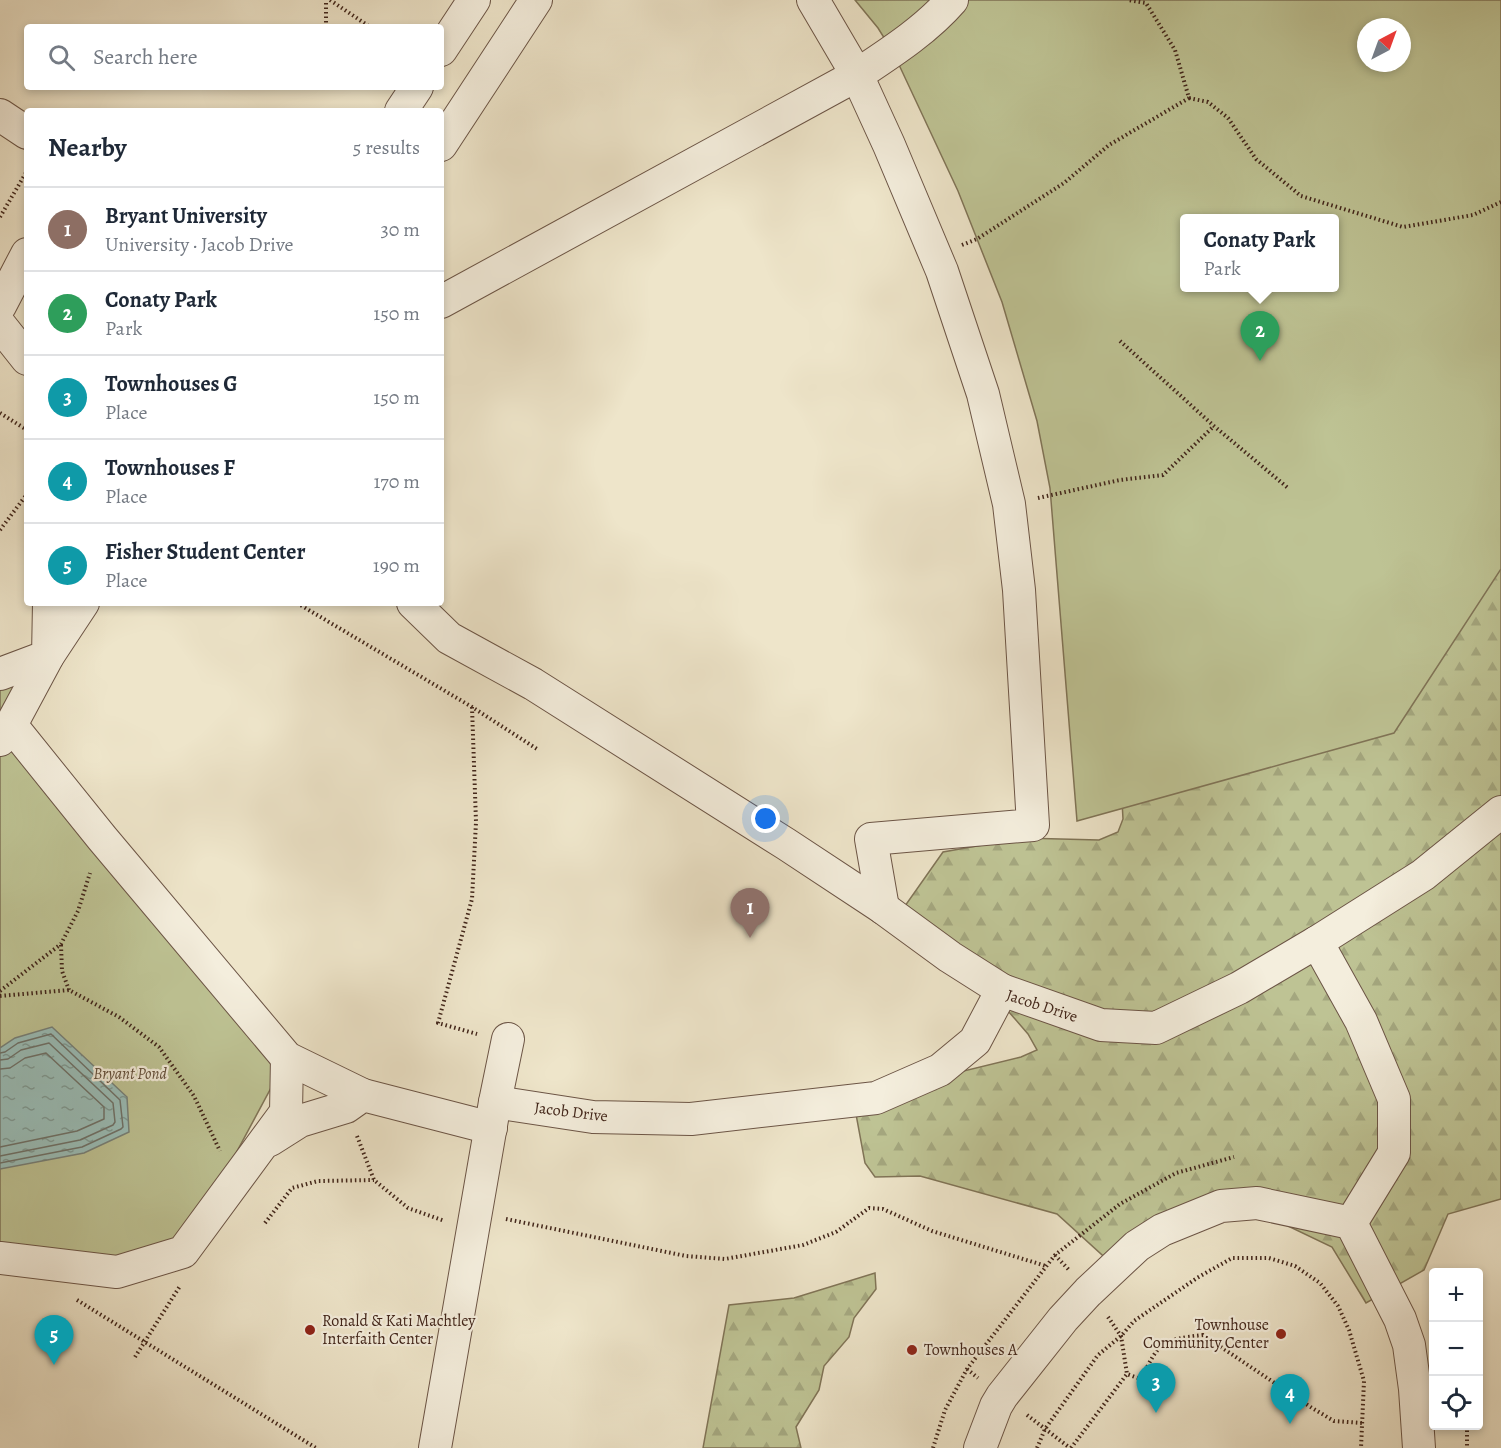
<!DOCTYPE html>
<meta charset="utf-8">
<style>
:root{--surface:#fff;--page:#f2f2f3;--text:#1f2937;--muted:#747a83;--line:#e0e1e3;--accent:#db2777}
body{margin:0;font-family:Alegreya,serif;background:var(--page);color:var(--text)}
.controls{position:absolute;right:18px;bottom:18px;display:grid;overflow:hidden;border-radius:6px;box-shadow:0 3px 9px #0003}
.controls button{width:54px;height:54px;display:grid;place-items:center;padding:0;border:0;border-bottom:2px solid var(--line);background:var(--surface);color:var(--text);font:30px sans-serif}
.compass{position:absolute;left:1357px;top:18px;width:54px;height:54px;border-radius:50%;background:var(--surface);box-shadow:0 3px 9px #0003;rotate:41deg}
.you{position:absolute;left:766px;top:819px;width:21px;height:21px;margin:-15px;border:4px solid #fff;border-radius:50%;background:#1a73e8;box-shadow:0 0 0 9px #1a73e833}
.badge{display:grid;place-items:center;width:39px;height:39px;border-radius:50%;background:var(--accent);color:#fff;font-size:20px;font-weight:700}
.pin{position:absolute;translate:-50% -50px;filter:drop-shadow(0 2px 3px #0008)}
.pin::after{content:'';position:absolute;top:32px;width:21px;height:18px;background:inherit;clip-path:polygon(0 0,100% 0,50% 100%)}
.popup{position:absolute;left:1180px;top:214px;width:159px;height:78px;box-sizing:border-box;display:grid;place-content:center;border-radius:6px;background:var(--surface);filter:drop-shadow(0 2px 4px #0005);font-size:20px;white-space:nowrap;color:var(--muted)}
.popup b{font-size:22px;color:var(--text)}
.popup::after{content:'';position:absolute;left:50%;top:100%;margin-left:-12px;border:12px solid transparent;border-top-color:var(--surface)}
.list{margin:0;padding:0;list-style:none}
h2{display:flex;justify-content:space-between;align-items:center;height:78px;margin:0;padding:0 24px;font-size:26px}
h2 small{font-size:20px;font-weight:400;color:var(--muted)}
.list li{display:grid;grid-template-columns:39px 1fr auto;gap:18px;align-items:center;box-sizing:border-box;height:84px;padding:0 24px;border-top:2px solid var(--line)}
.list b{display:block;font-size:22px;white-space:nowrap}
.list p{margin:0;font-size:20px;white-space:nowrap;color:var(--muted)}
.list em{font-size:20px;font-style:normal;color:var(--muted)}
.icon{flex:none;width:33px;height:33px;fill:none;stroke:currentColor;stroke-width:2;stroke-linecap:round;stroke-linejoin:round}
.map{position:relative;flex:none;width:1501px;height:1448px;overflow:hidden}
.search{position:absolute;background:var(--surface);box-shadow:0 3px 9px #0003;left:24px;top:24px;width:420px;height:66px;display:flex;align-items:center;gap:15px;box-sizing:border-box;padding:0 21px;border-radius:6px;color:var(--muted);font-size:22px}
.panel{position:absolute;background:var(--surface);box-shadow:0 3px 9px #0003;left:24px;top:108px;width:420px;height:498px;border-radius:6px}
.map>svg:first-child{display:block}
.forest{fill:url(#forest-firs);stroke:#807457;stroke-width:1.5}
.green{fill:#bec394;stroke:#807457;stroke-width:1.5;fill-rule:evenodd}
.water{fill:url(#water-ripples);stroke:#76817a;stroke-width:1.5}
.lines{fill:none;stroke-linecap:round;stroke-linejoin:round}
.shore{stroke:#6e726a;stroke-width:1.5}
.minor-casing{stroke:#6c5546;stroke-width:34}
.path{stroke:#41251a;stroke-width:4;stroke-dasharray:1.5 3;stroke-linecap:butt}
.minor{stroke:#f4eedd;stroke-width:32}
.poi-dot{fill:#8f2418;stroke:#f4eedd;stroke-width:2}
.labels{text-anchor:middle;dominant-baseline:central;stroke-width:4.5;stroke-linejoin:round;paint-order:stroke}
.street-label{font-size:16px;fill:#41251a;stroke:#f4eedd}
.park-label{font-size:16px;font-style:italic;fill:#604c38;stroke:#f4eedd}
.poi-label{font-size:16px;fill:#41251a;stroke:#f4eedd;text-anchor:start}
</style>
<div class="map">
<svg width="1501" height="1448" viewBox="0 0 1501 1448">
<defs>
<pattern id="forest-firs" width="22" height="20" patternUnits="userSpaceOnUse" patternTransform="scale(1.5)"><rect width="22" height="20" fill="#bec394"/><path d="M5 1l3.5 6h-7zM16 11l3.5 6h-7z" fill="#a4a77f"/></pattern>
<pattern id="water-ripples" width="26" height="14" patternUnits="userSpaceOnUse" patternTransform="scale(1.5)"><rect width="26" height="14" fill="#9abfba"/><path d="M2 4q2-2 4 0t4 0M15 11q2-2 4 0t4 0" fill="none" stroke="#7f9b96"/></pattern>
</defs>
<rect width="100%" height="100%" fill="#eee5ca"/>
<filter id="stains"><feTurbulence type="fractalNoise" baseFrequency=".00333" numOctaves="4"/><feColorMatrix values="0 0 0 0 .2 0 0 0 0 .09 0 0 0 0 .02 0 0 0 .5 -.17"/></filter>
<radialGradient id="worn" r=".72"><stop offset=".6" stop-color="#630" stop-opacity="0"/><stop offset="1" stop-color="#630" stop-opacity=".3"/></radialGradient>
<g class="forest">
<path d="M1501,501v698l-53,15 -24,56 -58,33 -34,-56 -67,-32 -63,3 -91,45 -54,-49 -137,-38 -45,1 -10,-14 -12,-65 168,-41 16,-7 -9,-16 -72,-83 -56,-38 43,-61 79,-14 77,2 19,-8 5,-13 -5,-90z"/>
<path d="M875,1273l1,16 -22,29 -5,19 -25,29 -5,24 -23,37 5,21h-98l26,-143 65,-7z"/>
</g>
<g class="green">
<path d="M855,0h646v569l-107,164 -317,88 -27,-333 -13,-67 -35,-119 -44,-111 -65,-139 -15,-24zM1366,27h36v36h-36zM1185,218h150v70h-150z"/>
<path d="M48,656l-37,69 276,333 -104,194 -66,20 -117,-14v-584z"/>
</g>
<path class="water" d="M52,1027l75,70 2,35 -45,21 -84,16v-121l15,-10z"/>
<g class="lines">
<g class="shore">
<path d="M0,1053l5,-1 13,-9 33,-9 69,66 3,27 -2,2 -39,18 -82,16"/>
<path d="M0,1060l8,-1 13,-9 28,-7 64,60 2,19 -2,3 -33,15 -80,16"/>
<path d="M0,1069l10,-1 15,-10 21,-5 58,54v12l-27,12 -77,16"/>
</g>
<g class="minor-casing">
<g id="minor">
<path d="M813,0l44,75 32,70 53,126 41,123 26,110 10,86 14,235 -162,14 12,69"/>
<path d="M441,50l33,-50"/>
<path d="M401,111l16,-24"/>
<path d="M0,115l27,18"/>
<path d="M441,145l95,-145"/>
<path d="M441,302l416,-227c33,-22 69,-45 95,-75"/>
<path d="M0,306l27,-52"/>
<path d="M0,325l27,34"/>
<path d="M413,603l36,35 84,46 253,160 97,64 67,49 52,33 99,35 55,3 83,-40 78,-46 106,-67 78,-63"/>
<path d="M0,674l48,-18 1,-53"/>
<path d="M11,725l91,113 185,220 76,37"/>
<path d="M0,740l11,-15 37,-69 35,-53"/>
<path d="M1317,942l44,79 33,78v54l-43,70"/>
<path d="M495,1102l98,15 98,2 185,-21 64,-28 35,-29 27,-51"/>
<path d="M270,1140l30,-19 46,-14 17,-12 128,33"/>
<path d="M0,1258l117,14 66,-20 103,-140 1,-54"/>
<path d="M435,1448l60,-346 13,-63"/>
<path d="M980,1448l16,-42 6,-10 61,-77 25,-27 49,-46 25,-16 59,-24 36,-3 94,20 49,96 9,26 6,44 4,59"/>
</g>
</g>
<g class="path">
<path d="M330,0l40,27"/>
<path d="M326,27v-27"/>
<path d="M1189,98l19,4 20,16 28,41 45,37 102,31 70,-12 28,-13"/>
<path d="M0,217l27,-46"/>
<path d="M962,245l15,-6 87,-56 45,-38 80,-47 -14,-48 -29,-47 -18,-3"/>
<path d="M1120,341l94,85 74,62"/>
<path d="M0,413l27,17"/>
<path d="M1038,498l82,-18 43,-5 51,-49"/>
<path d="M0,530l27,-36"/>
<path d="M297,603l175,104 65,42"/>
<path d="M472,707l4,115 -4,77 -34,124 39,11"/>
<path d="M61,945l1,26 7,19"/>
<path d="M0,991l61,-47 17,-33 12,-38"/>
<path d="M0,996l69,-6 50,27 40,30 35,49 26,55"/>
<path d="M357,1136l17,44 34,28 37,13"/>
<path d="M506,1219l180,37 39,3 78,-14 33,-13 33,-24 14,1 49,22 114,35"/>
<path d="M265,1223l27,-35 26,-7 56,-1"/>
<path d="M1055,1255l14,15"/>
<path d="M77,1300l239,148"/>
<path d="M1108,1317l13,19 6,38 14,5c19,-38 20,-39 62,-44l109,73 22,13 28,2"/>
<path d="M135,1357l45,-71"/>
<path d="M967,1369l11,9"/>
<path d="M1027,1415l43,33"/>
<path d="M1467,1426v22"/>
<path d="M933,1448l12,-38 22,-41 88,-114 65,-51 56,-31 58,-16"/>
<path d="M1037,1448l8,-19 53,-74 23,-19 13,-15 63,-43 35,-20h37l26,8 25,17 18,23 11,24 15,51 -3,67"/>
<path d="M1071,1448l56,-74"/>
</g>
<use href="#minor" class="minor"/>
</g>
<g class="poi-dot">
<circle cx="310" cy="1330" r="6"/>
<circle cx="1281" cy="1334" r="6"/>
<circle cx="912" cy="1350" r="6"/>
</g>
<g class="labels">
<g class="street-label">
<text transform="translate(1042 1006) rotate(18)">Jacob Drive</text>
<text transform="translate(571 1112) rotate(7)">Jacob Drive</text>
</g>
<g class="park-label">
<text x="130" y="1074">Bryant Pond</text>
</g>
<g class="poi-label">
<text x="322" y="1321">Ronald &amp; Kati Machtley<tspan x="322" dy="18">Interfaith Center</tspan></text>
<text x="1269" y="1325" text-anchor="end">Townhouse<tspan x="1269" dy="18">Community Center</tspan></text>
<text x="924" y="1350">Townhouses A</text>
</g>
</g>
<rect width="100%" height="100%" filter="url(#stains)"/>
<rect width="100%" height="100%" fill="url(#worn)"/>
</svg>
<div class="controls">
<button>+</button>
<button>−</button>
<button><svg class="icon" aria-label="locate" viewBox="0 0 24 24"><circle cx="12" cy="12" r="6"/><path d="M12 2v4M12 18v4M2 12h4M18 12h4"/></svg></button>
</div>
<svg class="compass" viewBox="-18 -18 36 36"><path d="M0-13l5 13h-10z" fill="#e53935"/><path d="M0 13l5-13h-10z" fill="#747a83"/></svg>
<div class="you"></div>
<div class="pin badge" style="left:750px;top:938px;background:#8d6e63">1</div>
<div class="pin badge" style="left:1260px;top:361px;background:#2e9e5b">2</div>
<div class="popup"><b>Conaty Park</b>Park</div>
<div class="pin badge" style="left:1156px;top:1413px;background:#0f9aa8">3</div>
<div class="pin badge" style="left:1290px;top:1424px;background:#0f9aa8">4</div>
<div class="pin badge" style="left:54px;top:1365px;background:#0f9aa8">5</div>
<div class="search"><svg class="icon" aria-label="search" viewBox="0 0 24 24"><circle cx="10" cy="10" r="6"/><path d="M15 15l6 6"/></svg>Search here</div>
<section class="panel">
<h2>Nearby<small>5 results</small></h2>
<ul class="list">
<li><span class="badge" style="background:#8d6e63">1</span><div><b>Bryant University</b><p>University · Jacob Drive</p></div><em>30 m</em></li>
<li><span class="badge" style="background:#2e9e5b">2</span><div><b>Conaty Park</b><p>Park</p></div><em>150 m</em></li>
<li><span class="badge" style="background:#0f9aa8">3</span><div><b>Townhouses G</b><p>Place</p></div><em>150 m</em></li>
<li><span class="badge" style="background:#0f9aa8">4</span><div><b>Townhouses F</b><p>Place</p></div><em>170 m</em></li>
<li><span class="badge" style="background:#0f9aa8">5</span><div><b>Fisher Student Center</b><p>Place</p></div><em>190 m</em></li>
</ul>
</section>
</div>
